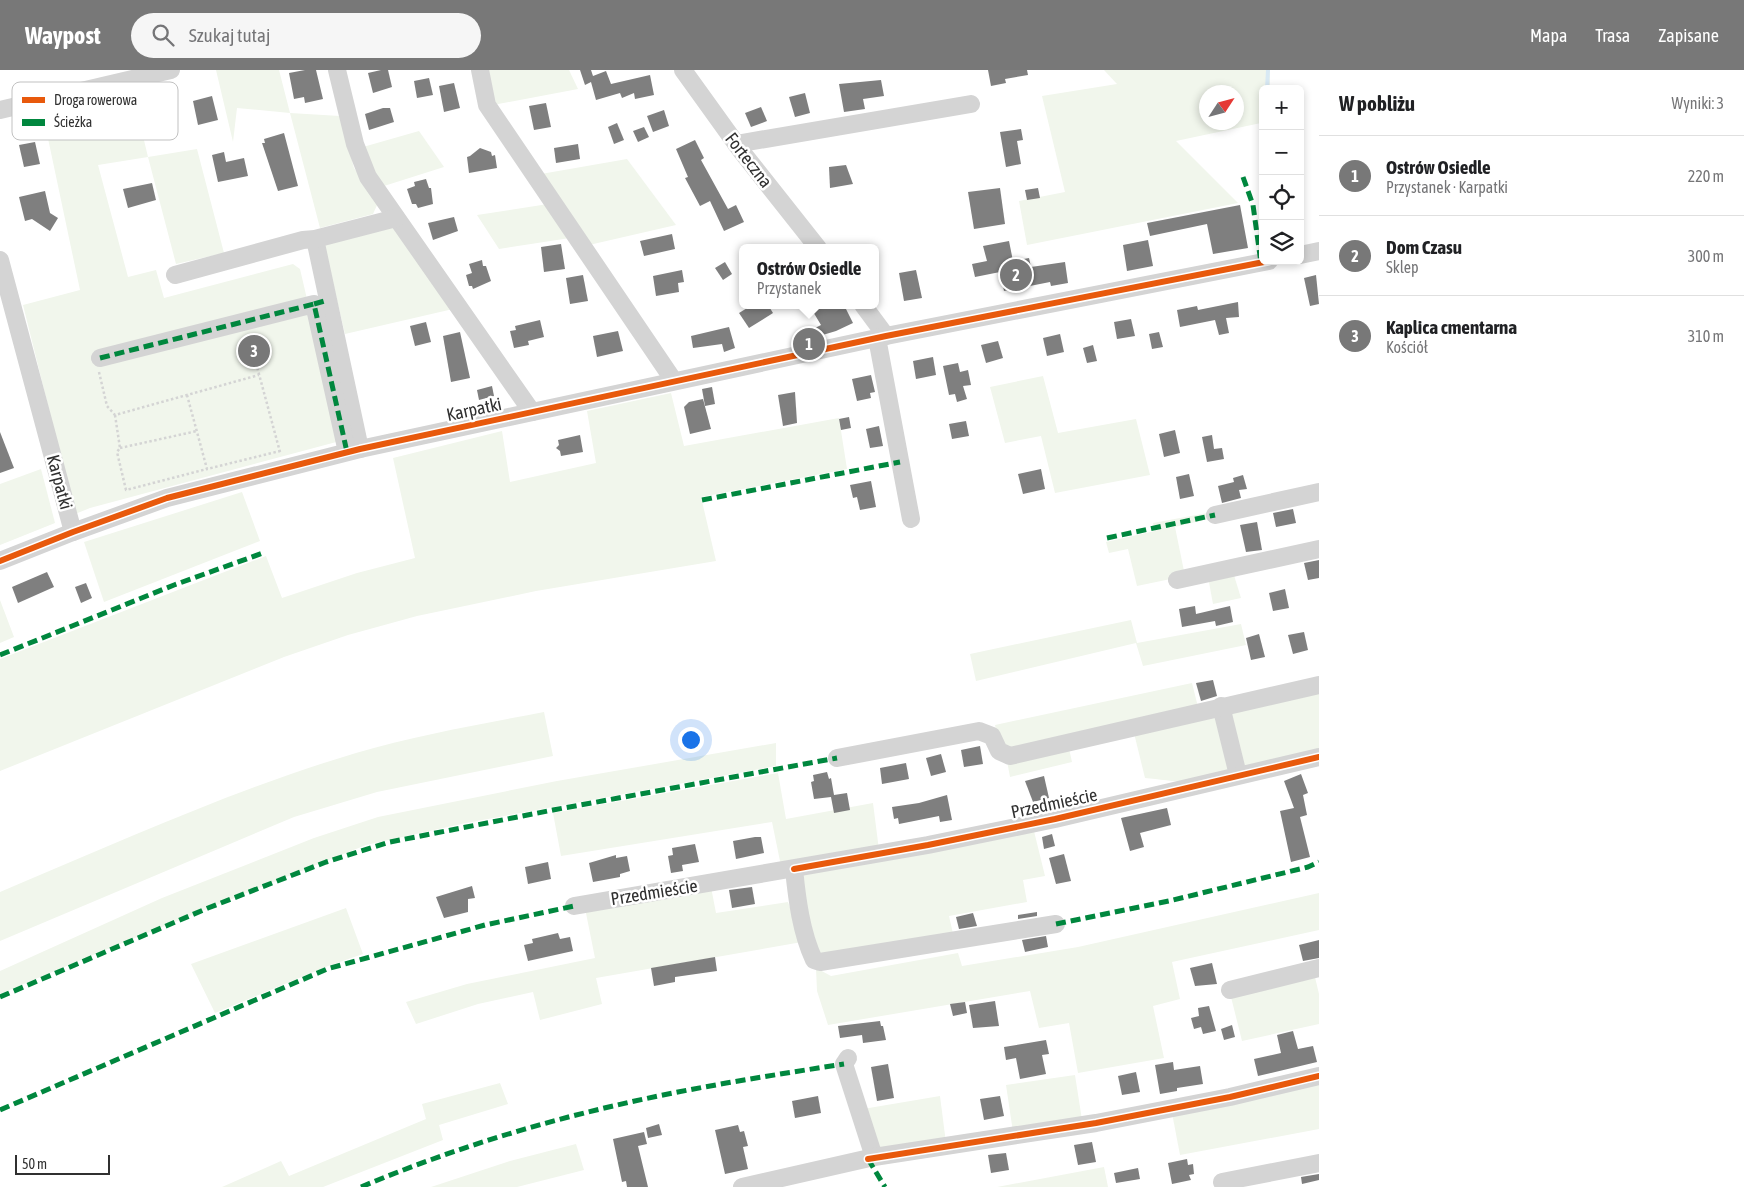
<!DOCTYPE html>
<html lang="pl">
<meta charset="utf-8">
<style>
:root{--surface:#fff;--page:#f6f6f6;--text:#202124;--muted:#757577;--line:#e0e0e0;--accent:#787878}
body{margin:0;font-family:"Asap Condensed",sans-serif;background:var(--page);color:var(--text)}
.controls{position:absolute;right:15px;top:15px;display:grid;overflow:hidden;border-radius:8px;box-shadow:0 2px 8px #0003}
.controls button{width:45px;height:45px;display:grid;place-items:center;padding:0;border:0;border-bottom:1px solid var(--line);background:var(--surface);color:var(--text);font:25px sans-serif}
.compass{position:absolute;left:1199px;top:15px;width:45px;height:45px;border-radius:50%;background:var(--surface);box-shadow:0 2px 8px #0003;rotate:54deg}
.scale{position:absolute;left:15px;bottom:12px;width:95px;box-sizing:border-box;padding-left:5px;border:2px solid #303030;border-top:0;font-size:14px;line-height:18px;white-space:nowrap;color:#303030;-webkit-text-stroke:4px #fff;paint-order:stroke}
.you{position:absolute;left:690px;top:669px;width:18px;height:18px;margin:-12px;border:4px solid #fff;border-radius:50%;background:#1a73e8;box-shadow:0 0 0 8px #1a73e833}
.badge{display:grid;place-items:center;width:32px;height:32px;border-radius:50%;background:var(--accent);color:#fff;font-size:16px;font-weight:700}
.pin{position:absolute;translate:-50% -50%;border:2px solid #fff;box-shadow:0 1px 5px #0006}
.popup{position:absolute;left:739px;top:174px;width:140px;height:65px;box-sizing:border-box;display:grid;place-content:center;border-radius:8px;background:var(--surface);filter:drop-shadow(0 1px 4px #0005);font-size:16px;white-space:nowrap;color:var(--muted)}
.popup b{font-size:19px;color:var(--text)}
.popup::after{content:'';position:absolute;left:50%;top:100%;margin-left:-10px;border:10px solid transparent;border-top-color:var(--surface)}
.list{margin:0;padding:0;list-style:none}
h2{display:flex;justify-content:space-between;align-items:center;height:65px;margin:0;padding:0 20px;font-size:21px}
h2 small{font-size:16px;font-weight:400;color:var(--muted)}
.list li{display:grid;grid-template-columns:32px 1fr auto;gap:15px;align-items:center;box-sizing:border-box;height:80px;padding:0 20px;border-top:1px solid var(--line)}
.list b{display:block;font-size:19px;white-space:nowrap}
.list p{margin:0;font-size:16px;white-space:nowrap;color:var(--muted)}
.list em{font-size:16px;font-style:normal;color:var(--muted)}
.icon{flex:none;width:28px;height:28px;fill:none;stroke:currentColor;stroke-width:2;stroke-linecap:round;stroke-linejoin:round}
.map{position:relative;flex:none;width:1319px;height:1117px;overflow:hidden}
header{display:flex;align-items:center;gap:30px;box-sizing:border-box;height:70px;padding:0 25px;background:var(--accent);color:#fff}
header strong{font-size:24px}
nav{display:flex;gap:28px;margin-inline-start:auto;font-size:18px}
.search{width:350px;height:45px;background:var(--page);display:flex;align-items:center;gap:12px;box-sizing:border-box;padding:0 18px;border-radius:28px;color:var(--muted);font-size:19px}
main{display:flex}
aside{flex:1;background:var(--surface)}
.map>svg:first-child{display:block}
.green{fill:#f1f6ec;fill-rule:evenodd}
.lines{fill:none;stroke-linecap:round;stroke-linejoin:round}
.stream{stroke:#d8e9f4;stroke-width:4}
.building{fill:#7f7f7f}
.path{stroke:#d4d4d4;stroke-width:2.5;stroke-dasharray:2.5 2.5;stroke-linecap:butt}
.minor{stroke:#d4d4d4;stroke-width:18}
.quiet{stroke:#00873e;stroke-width:5;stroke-dasharray:10 5;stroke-linecap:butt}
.cycleway-casing{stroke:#fff;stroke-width:9}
.cycleway{stroke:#e8590c;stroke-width:6}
.labels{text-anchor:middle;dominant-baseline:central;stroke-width:5;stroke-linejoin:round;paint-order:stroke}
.street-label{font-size:18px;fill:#303030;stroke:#fff}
.key{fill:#fff;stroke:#c1c1c1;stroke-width:1}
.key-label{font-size:14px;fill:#303030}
</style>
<header>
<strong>Waypost</strong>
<div class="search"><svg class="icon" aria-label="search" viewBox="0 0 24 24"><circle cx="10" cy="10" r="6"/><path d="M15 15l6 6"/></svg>Szukaj tutaj</div>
<nav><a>Mapa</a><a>Trasa</a><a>Zapisane</a></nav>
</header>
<main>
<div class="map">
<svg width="1319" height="1117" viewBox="0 0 1319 1117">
<rect width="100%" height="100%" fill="#fff"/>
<g class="green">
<path d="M216,0h63l11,43 50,3 14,52 24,35 -5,11 -53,14 -30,-115 -53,-5 -4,34z"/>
<path d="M487,0h82l9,19 -85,16z"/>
<path d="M1104,0h166v19h-7v163l-5,1 3,-130 -85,18 62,62 -211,42 -8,-44 46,-9 -23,-96 75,-12zM1206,22h30v30h-30z"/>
<path d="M132,20l16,67 49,-8 27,104 -48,11 -28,-107 -50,8 30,112 28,-7 8,28 129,-34 7,5 40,172 -250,67 -15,6 -52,-209 57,-15 -38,-180z"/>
<path d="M419,61l25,36 -60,19 -18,-25 -3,-14z"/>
<path d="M627,89l49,66 -87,20 -48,-71z"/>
<path d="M548,134l22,34 -71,11 -22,-34z"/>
<path d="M395,157l58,82 -108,25 -21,-89z"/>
<path d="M1043,306l15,57 78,-14 14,56 -95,18 -14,-57 -36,7 -15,-56z"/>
<path d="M671,323l13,53 155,-28 8,51 -146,28 15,64 -180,30 -119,25 -69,19 -64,22 -284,114v-112l266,-103 16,42 75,-25 58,-15 -22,-100 109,-27 8,51 86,-19 -9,-52z"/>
<path d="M41,399l14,54 -55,22v-61z"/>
<path d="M242,422l18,49 -156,61 -20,-60z"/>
<path d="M1207,443l1,6 -33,8 10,49 -48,10 -9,-37 -19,4 -3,-11 49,-11 -2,-8z"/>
<path d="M1233,502l8,26 -28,6 -5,-27z"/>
<path d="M0,530l14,37 -14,6z"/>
<path d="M1131,550l6,23 104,-19 5,21 -103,21 -7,-23 -160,38 -6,-27z"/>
<path d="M1192,613l6,24 -191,45 -7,-7 -5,-20z"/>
<path d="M1319,619v65l-69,15 -8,-4 -11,-53z"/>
<path d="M544,642l9,44 -176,36 -83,25 -294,124v-49l14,-6c112,-47 224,-98 342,-133 61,-18 125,-29 188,-41z"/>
<path d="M1210,643l8,5 12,49c-20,23 -58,13 -85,11l-12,-49z"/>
<path d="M776,673v23l-310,57 -100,22 -278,112 -88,37v-23l162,-73 152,-60 64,-21 179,-36z"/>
<path d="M1068,674l4,18 -62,15 -3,-16z"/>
<path d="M778,703l8,46 87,-16 6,47 -98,16 -9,-44 -211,34 -8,-43z"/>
<path d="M1033,757l12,49 -22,4 4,22 -78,14 5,22 -137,16 -17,-75 7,-8z"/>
<path d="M711,817l5,26 72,-11 14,40 -206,36 6,26 -62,16 -7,-28 -55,12 -62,20 -10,-22 61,-18 128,-26 -10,-50z"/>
<path d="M1319,823v37l-147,32 8,37 -27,7 11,52 -86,15 -9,-50 -30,5 -9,-37 -202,34 -11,-34 -1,-23 15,8 127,-23 4,13 116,-19z"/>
<path d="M346,838l17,46 -35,12 -113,47 -24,-49z"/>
<path d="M1314,903l5,21v30l-77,17 -12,-48z"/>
<path d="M1075,1005l7,45 -69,12 -7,-47z"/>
<path d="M1319,1011v48l-139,26 -8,-42z"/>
<path d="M500,1013l8,21 -69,21 4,15 -120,47h-101l59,-26 8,15 137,-57 -4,-15z"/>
<path d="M940,1026l6,47 -62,8 -11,-9 -10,-33z"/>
<path d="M576,1074l8,26 -67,17h-86l79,-26z"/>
<path d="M1104,1097l4,20h-111z"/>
</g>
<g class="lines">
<path class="stream" d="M1267,19l1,-19"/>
</g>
<g class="building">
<path d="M305,0h11l7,29 -18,4 -1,-6 -10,2 -5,-26z"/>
<path d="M381,0h7l4,17 -19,6 -5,-20z"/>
<path d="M580,0h11l2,6 13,-5 5,13 39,-9 4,20 -19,4 -1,-6 -12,5 -2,-5 -24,7 -5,-18 -6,3z"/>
<path d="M988,0h39l1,5 -23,4 1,4 -15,3z"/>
<path d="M429,8l4,17 -16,3 -3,-17z"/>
<path d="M881,10l3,16 -21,3 2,10 -21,3 -5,-28z"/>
<path d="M454,13l6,25 -16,4 -5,-26z"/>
<path d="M805,23l5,20 -15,4 -6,-20z"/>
<path d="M212,26l6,24 -20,5 -5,-24z"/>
<path d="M546,33l5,24 -17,3 -5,-24z"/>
<path d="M761,37l6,14 -16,6 -6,-14z"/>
<path d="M383,38h7l4,14 -25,8 -4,-16z"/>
<path d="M664,40l5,16 -16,6 -6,-16z"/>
<path d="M617,53l7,17 -10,4 -6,-17z"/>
<path d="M644,57l5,10 -11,5 -5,-11z"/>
<path d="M1021,59l2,11 -6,1 4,23 -15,3 -6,-35z"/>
<path d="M284,63l14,53 -20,5 -16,-48h3l-1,-4z"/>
<path d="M695,70l9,18 -3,2 27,49 8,-4 8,17 -20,9 -14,-30 -10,5 -15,-28 3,-1 -12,-28z"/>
<path d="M35,72l5,22 -16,3 -5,-22z"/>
<path d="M578,74l2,15 -24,4 -2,-15z"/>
<path d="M480,78l11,4 1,4 3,-1 2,13 -28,5 -2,-16 3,-1z"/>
<path d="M224,82l2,10 18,-4 4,18 -30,6 -6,-27z"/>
<path d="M846,95l7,19 -23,4 -1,-21z"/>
<path d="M426,109l3,9h2l2,16 -15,4 -2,-4h-4l-5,-15 8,-3 -1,-4z"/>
<path d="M152,113l4,17 -28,8 -5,-19z"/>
<path d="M1000,118l5,36 -31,5 -6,-37z"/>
<path d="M1038,118l2,10 -13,2 -2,-10z"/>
<path d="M45,121l5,22 8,5 -8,13 -18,-12 -7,2 -6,-24z"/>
<path d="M1240,135l8,43 -35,6 -6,-30 -57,12 -3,-13z"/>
<path d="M454,147l4,14 -25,9 -5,-17z"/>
<path d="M672,164l3,15 -31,7 -4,-15z"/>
<path d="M1148,170l5,26 -26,5 -4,-26z"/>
<path d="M1009,171l4,20 16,-3 2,9 34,-5 3,21 -17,3 -1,-4 -46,9 -4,-19 -25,5 -3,-13 15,-3 -4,-15z"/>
<path d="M561,174l4,25 -21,3 -3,-25z"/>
<path d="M482,190l1,6h3l5,15 -18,8 -1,-3h-3l-3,-11 6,-2 -3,-9z"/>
<path d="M725,192l7,12 -9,6 -8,-12z"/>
<path d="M682,200l2,12 -6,1 1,9 -23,4 -3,-20z"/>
<path d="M916,200l6,28 -18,3 -5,-28z"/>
<path d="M583,205l5,26 -18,3 -4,-26z"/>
<path d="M1316,205l3,29 -9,2 -6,-28z"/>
<path d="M1238,232l1,15 -13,1 3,15 -10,2 -4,-15 -35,7 -3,-17 20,-4 1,4z"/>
<path d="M752,235h16l5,8 -24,15 -10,-15z"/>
<path d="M809,235h35l9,18 -17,8 -30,9 -3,-6 18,-9z"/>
<path d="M1131,249l4,17 -18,3 -3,-17z"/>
<path d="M540,250l4,17 -16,4 1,4 -15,3 -4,-17 6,-1 -1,-4z"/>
<path d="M426,252l5,20 -16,4 -5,-20z"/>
<path d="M729,257l6,21 -11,4 -2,-8 -29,4 -2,-12z"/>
<path d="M618,261l5,20 -26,6 -4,-21z"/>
<path d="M460,262l10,46 -19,4 -8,-46z"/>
<path d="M1159,262l4,15 -11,2 -3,-15z"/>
<path d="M1060,264l4,18 -17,4 -4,-18z"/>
<path d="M998,271l5,17 -17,5 -5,-18z"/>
<path d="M1093,275l4,16 -10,2 -4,-15z"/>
<path d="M933,287l3,18 -20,4 -3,-18z"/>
<path d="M958,293l2,9 8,-2 3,15 -8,1 4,13 -10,3 -2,-8 -6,1 -6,-29z"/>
<path d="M871,305l4,17 -5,1 1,5 -14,3 -5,-22z"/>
<path d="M492,316l2,10 -15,4 -2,-10z"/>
<path d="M712,317l3,17 -10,2 -3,-17z"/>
<path d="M795,322l2,31 -14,3 -5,-31z"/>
<path d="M703,329l8,30 -21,5 -6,-27 5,-5z"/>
<path d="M849,347l2,11 -10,2 -2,-11z"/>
<path d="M966,351l3,15 -17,3 -3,-15z"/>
<path d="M879,356l4,20 -13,2 -4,-19z"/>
<path d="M1175,360l5,23 -16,4 -5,-23z"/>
<path d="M0,362l14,36 -14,5z"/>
<path d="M580,365l3,17 -22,4 -1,-5 -4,-3 3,-3 -1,-5z"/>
<path d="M1212,365l2,14 8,-1 2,11 -17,3 -5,-25z"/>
<path d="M1041,399l4,20 -22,5 -5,-20z"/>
<path d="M1189,404l5,22 -14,3 -4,-22z"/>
<path d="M1243,405l4,14 -8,1 2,8 -19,5 -4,-17 16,-4 -1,-4z"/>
<path d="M871,411l5,26 -16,3 -3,-13 -4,1 -3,-13z"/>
<path d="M1293,439l3,14 -20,4 -3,-14z"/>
<path d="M1257,452l5,28 -16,2 -6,-27z"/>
<path d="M1319,490v18l-11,2 -4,-17z"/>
<path d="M47,502l7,15 -36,16 -6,-16z"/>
<path d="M86,513l6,15 -11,5 -6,-16z"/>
<path d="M1285,519l4,19 -16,3 -4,-18z"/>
<path d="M1195,536l1,8 34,-8 3,16 -17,4 -1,-5 -33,6 -3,-18z"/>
<path d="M1304,562l4,18 -15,4 -5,-19z"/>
<path d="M1259,564l6,23 -14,3 -5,-22z"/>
<path d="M1213,610l4,16 -16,5 -5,-18z"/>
<path d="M980,676l3,18 -19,3 -3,-17z"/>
<path d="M941,684l5,18 -15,4 -5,-18z"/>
<path d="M906,693l3,16 -27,5 -2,-16z"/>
<path d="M827,702l2,7 2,-1 3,17 13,-2 3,17 -16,3 -3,-16 -17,2 -3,-17 3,-1 -1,-6z"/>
<path d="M1301,704l7,19 -5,2 4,20 -7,2 10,40 -19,5 -11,-51 14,-3 -10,-27z"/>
<path d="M1044,706l5,22 -16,4 -8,-21z"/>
<path d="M947,725l5,25 -12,2 -1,-6 -40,8 -1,-6 -4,1 -2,-12 27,-4z"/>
<path d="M1167,738l4,17 -31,8 4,14 -14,4 -9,-33z"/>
<path d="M1052,764l3,12 -11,3 -2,-12z"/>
<path d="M755,767h6l3,16 -28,6 -3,-18z"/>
<path d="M695,774l4,18 -17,3 1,6 -12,2 -3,-17 5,-1 -1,-7z"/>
<path d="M1064,784l7,27 -15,3 -7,-26z"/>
<path d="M616,785v3l11,-2 3,15 -10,3v3l-27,5 -4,-19z"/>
<path d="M548,792l3,17 -23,5 -3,-17z"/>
<path d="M472,816l3,12 -7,1v13l-24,6 -8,-21z"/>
<path d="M752,817l3,17 -23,4 -3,-18z"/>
<path d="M1037,842v4l-19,3v-4z"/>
<path d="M973,843l4,13 -18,3 -3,-12z"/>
<path d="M558,863l2,6 10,-2 3,14 -45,10 -4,-16 9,-2 -1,-4z"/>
<path d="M1046,866l2,11 -23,5 -3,-12z"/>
<path d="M1319,870v18l-16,3 -4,-16z"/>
<path d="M715,887l2,14 -42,6v5l-21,4 -3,-18z"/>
<path d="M1212,893l5,21 -22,2 -5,-18z"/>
<path d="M995,931l4,25 -26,2 -4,-23z"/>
<path d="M965,932l2,11 -14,3 -3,-12z"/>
<path d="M1209,936l7,25 -13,3 -2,-7 -7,2 -3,-11 8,-2 -1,-8z"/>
<path d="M880,951l1,5h2l3,14 -23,3 -1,-8 -22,3 -2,-12z"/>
<path d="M1232,955l3,12 -11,3 -3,-11z"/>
<path d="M1293,961l5,18 15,-3 4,16 -59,14 -4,-17 27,-6 -4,-18z"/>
<path d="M1046,970l3,14 -7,1 4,19 -26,5 -4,-21 -10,2 -2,-13z"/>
<path d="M1173,992l1,8 26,-4 3,18 -26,4v3l-17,3 -5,-29z"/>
<path d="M888,994l6,34 -17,3 -6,-34z"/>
<path d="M1136,1002l4,20 -18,3 -4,-19z"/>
<path d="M818,1026l3,17 -26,5 -3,-17z"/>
<path d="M1000,1026l4,20 -20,4 -4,-21z"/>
<path d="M659,1054l3,11 -14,3 -2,-10z"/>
<path d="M738,1055l2,7 4,-1 4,15 -5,1 5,22 -23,5 -10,-44z"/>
<path d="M644,1062l3,12 -9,2 10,41h-21l-1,-6 -4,1 -9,-43z"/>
<path d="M1092,1072l4,20 -18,3 -4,-20z"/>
<path d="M1006,1083l3,17 -18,3 -3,-18z"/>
<path d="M1187,1089l1,6 5,-1 1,10 -5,1 2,5 -19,4 -4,-21z"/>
<path d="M1138,1098l2,11 -24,4 -2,-10z"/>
<path d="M1319,1104v6l-17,4 -1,-7z"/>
</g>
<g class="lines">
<g class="path">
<path d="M256,293l24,89"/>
<path d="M99,302l8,34 8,9 144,-40"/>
<path d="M187,325l20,74 73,-18"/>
<path d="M115,345l5,33 -3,4 9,38 81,-21"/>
<path d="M120,378l77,-17"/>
</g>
<g class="minor">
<path d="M337,0l18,74 13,33 164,235"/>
<path d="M480,0l7,35 187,276"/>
<path d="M683,0l59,82 76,96"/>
<path d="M0,40l171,-40"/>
<path d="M736,74l235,-40"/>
<path d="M315,169l45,210"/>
<path d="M1300,185l19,-4"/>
<path d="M0,190l73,272"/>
<path d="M175,205l128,-35 12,-1 81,-21"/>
<path d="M863,235l23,31"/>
<path d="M877,268l34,181"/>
<path d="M100,288l214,-54 33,148"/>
<path d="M1215,445l104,-23"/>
<path d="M0,491l73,-29 94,-34 193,-49 526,-113 383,-75"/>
<path d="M1177,510l142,-31"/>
<path d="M1221,636l17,69"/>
<path d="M837,688l142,-27 13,5 7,15 11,5 309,-71"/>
<path d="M794,799c3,30 7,63 20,91l6,2 236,-38"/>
<path d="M574,836l354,-61 127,-26 264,-62"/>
<path d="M1230,920l89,-22"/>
<path d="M848,988l-4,6 30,93"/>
<path d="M1222,1112l97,-19"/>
<path d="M742,1117l132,-30 222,-34 134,-26 89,-21"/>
</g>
<g class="quiet">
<path d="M1243,107l10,28 8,58"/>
<path d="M314,234l14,-4"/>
<path d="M100,288l214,-54 33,148"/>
<path d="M702,430l198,-38"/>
<path d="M1107,468l108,-23"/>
<path d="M0,585l174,-70 89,-32"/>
<path d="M1056,854l113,-23 139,-34 11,-5"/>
<path d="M0,927l208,-89 118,-46 64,-20 163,-32 284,-52"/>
<path d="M0,1040l327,-141 158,-44 89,-19"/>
<path d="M868,1089l17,28"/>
<path d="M361,1117c81,-34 166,-61 252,-81 76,-18 154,-30 231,-42"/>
</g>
<g class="cycleway-casing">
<g id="cycleway">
<path d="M0,491l73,-29 94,-34 193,-49 526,-113 383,-75"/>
<path d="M794,799l134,-24 127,-26 264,-62"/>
<path d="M868,1089l228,-36 134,-26 89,-21"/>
</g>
</g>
<use href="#cycleway" class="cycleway"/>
</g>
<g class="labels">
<g class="street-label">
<text transform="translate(749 90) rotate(52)">Forteczna</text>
<text transform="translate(474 339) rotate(-12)">Karpatki</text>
<text transform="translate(60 412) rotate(75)">Karpatki</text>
<text transform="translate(1054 733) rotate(-12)">Przedmieście</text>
<text transform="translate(654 822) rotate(-9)">Przedmieście</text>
</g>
</g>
<rect x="12" y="12" width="166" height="58" rx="8" class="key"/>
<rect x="22" y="27" width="23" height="6" fill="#e8590c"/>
<rect x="22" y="49" width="23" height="7" fill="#00873e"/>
<g class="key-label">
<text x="54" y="35">Droga rowerowa</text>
<text x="54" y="57">Ścieżka</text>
</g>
</svg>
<div class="controls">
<button>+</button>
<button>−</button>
<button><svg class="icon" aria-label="locate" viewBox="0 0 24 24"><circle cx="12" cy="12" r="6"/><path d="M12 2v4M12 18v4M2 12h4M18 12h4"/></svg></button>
<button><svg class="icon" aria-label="layers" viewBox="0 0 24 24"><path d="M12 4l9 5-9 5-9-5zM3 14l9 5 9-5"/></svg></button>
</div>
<svg class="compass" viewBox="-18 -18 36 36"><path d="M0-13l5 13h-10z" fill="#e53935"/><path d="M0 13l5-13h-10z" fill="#757577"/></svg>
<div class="scale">50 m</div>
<div class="you"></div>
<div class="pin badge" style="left:809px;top:274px">1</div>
<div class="popup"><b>Ostrów Osiedle</b>Przystanek</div>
<div class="pin badge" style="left:1016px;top:205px">2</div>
<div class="pin badge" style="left:254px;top:281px">3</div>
</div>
<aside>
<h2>W pobliżu<small>Wyniki: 3</small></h2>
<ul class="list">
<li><span class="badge">1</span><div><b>Ostrów Osiedle</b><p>Przystanek · Karpatki</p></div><em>220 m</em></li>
<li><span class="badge">2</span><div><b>Dom Czasu</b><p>Sklep</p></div><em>300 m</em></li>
<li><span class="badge">3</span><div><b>Kaplica cmentarna</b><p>Kościół</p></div><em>310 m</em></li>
</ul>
</aside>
</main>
